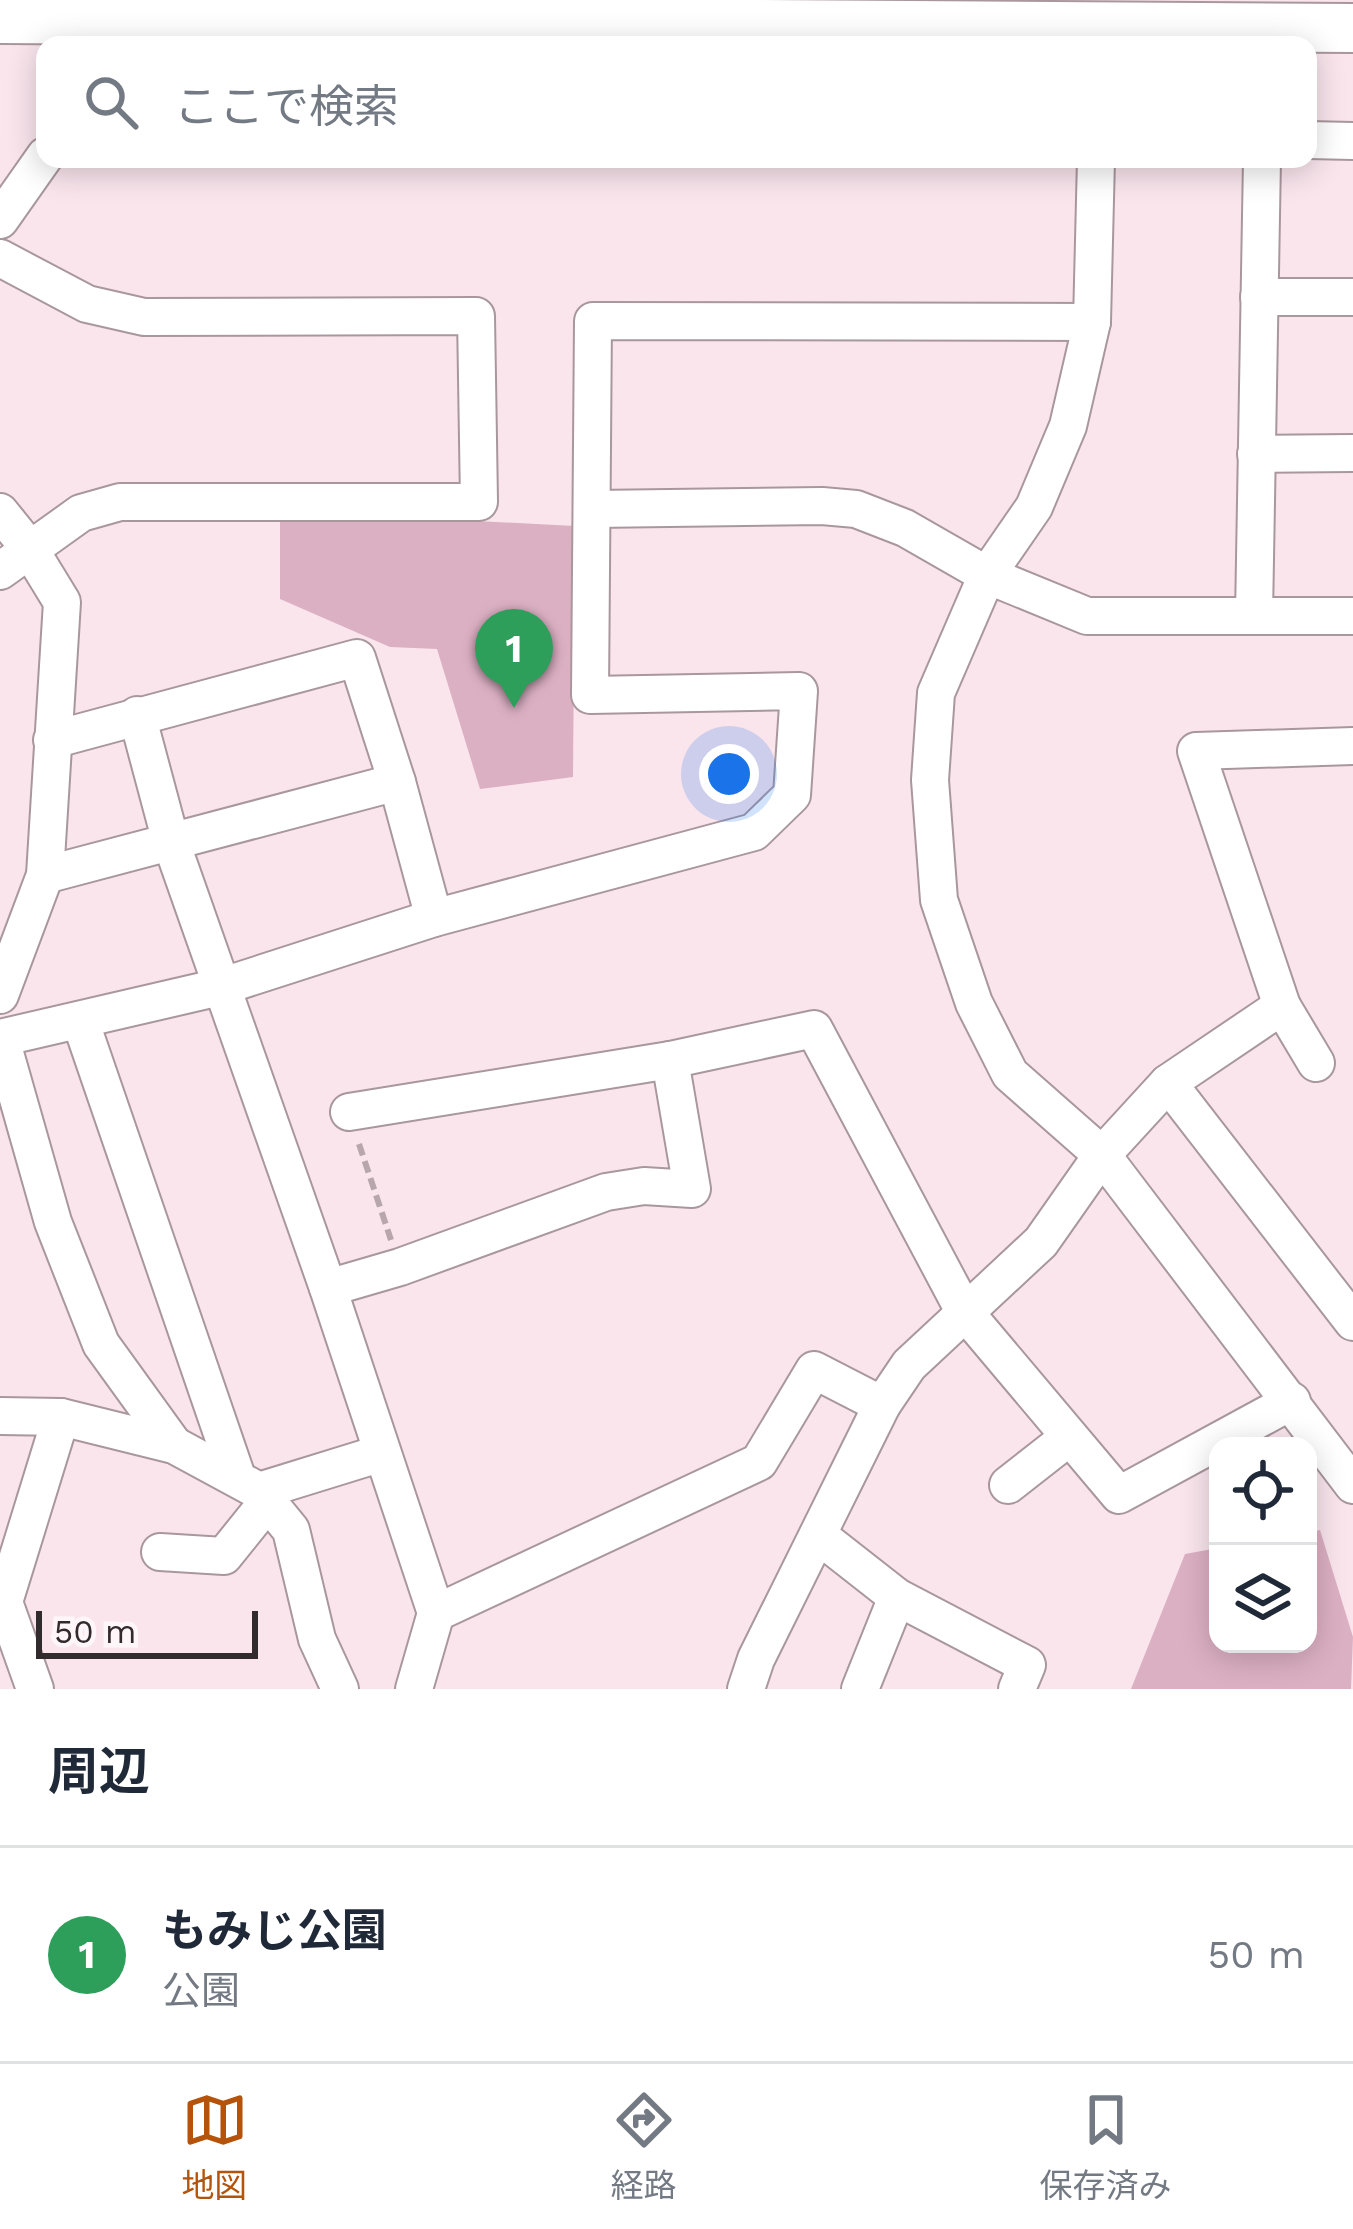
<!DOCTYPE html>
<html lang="ja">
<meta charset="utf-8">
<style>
:root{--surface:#fff;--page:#f6f6f7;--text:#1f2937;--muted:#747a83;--line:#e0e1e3;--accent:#b45309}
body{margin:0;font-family:"Work Sans","Noto Sans JP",sans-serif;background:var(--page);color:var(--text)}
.controls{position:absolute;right:36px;bottom:36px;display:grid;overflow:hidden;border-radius:24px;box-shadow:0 6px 30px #0003}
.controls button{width:108px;height:108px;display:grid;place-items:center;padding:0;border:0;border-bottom:3px solid var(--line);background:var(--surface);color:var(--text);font:60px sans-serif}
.scale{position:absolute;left:36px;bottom:30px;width:222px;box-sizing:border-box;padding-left:12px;border:6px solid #322b2e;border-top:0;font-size:33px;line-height:42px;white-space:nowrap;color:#322b2e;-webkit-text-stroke:9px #fff6fa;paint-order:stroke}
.you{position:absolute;left:729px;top:774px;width:42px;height:42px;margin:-30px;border:9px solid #fff;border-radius:50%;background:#1a73e8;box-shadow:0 0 0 18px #1a73e833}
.badge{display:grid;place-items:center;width:78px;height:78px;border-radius:50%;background:var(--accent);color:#fff;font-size:39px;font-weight:700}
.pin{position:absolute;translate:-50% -99px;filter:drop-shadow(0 3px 6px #0008)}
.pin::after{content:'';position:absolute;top:63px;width:42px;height:36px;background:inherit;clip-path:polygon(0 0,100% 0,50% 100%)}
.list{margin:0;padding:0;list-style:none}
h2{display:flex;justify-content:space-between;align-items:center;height:156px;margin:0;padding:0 48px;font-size:51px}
h2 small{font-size:39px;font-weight:400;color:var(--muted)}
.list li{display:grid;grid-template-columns:78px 1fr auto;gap:36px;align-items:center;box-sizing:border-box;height:216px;padding:0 48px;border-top:3px solid var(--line)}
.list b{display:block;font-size:45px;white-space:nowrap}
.list p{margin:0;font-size:39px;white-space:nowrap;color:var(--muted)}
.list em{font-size:39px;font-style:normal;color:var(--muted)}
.icon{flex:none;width:66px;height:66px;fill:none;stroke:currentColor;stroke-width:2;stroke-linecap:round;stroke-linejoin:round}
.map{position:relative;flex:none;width:1353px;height:1689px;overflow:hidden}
.search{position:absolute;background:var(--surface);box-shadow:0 6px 30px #0003;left:36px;right:36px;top:36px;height:132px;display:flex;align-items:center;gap:30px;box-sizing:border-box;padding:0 42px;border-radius:24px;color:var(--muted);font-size:45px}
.sheet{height:372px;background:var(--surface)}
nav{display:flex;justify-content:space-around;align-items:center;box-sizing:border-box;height:168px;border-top:3px solid var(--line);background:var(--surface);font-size:33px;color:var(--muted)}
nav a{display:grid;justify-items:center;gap:6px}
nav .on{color:var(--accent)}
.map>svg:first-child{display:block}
.green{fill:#dcb0c3}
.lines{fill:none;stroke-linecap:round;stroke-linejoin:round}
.street-casing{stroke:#a9979e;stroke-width:40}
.secondary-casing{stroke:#a9979e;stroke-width:52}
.path{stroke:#b7a7ad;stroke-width:6;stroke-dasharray:12 6;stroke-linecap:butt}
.street{stroke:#fff;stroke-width:36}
.secondary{stroke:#fff;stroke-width:48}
</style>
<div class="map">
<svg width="1353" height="1689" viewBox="0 0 1353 1689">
<rect width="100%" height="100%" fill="#fae5ed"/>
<g class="green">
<path d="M280,511l295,15 -2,251 -93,12 -43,-140 -47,-2 -110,-48z"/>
<path d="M1320,1530l33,107 -2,52h-220l54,-135 33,-6v96h90v-111z"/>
</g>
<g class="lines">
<g class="street-casing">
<g id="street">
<path d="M1308,140l45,1"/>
<path d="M1096,159l-4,163 -24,104 -34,81 -47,68 -51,118 -6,87 9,120 35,103 36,71 92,81 251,330"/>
<path d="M0,220l45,-64"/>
<path d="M0,258l87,46 57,13 332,-1 3,186h-359l-39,11 -81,58"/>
<path d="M1259,297h94"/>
<path d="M1256,454l97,-1"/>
<path d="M593,509l229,-3 34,3 49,19 82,47 100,41h266"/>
<path d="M0,512l29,36 33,54 -17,273 -45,120"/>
<path d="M1254,616l8,-457"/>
<path d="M137,715l34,127 157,446 108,325 -22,76"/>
<path d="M52,740l305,-82 40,124 37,136"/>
<path d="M45,875l352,-93"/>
<path d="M1282,1006l-86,-255 157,-5"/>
<path d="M80,1020l157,457"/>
<path d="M0,1038l220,-51 214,-69 320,-86 38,-37 7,-104 -209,4 3,-374 499,1"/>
<path d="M1,1039l52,183 48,122 73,101"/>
<path d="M1168,1083l185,239"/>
<path d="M349,1112l321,-52 144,-31 150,282 155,184 173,-94"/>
<path d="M328,1288l72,-21 206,-75 38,-6 48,3 -22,-129"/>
<path d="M0,1416l61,1 113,28 85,46 32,39 26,109 23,50"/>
<path d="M1008,1485l60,-47"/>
<path d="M259,1491l123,-38"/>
<path d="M818,1535l79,62 130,68 -10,24"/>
<path d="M160,1552l64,4 45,-56"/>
<path d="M436,1613l323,-151 55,-92 68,35"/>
<path d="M35,1689l-31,-87 57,-185"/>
<path d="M746,1689l10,-30 126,-254 27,-40 132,-123 61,-87 66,-72 114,-77 34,57"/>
<path d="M860,1689l37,-92"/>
</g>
</g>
<g class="secondary-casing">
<path id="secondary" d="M0,19l1353,9"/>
</g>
<path class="path" d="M359,1144l32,96"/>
<use href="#street" class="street"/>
<use href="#secondary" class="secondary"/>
</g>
</svg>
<div class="controls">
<button><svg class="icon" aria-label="locate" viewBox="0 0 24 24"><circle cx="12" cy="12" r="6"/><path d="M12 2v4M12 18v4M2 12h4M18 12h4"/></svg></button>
<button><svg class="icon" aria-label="layers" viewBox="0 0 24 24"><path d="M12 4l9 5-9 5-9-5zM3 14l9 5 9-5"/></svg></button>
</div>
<div class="scale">50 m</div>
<div class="you"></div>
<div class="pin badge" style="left:514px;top:708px;background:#2e9e5b">1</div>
<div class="search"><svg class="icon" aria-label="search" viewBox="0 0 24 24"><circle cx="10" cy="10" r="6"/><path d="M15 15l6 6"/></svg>ここで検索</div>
</div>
<section class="sheet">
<h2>周辺<small></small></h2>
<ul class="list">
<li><span class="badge" style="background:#2e9e5b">1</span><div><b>もみじ公園</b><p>公園</p></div><em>50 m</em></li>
</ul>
</section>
<nav>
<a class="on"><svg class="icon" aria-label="map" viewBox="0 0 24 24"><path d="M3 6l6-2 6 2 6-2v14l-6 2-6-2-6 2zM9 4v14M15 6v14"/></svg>地図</a>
<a><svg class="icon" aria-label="directions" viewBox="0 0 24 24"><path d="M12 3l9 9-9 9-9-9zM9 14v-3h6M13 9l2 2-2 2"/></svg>経路</a>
<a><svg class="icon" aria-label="saved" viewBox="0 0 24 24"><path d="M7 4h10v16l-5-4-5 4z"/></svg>保存済み</a>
</nav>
